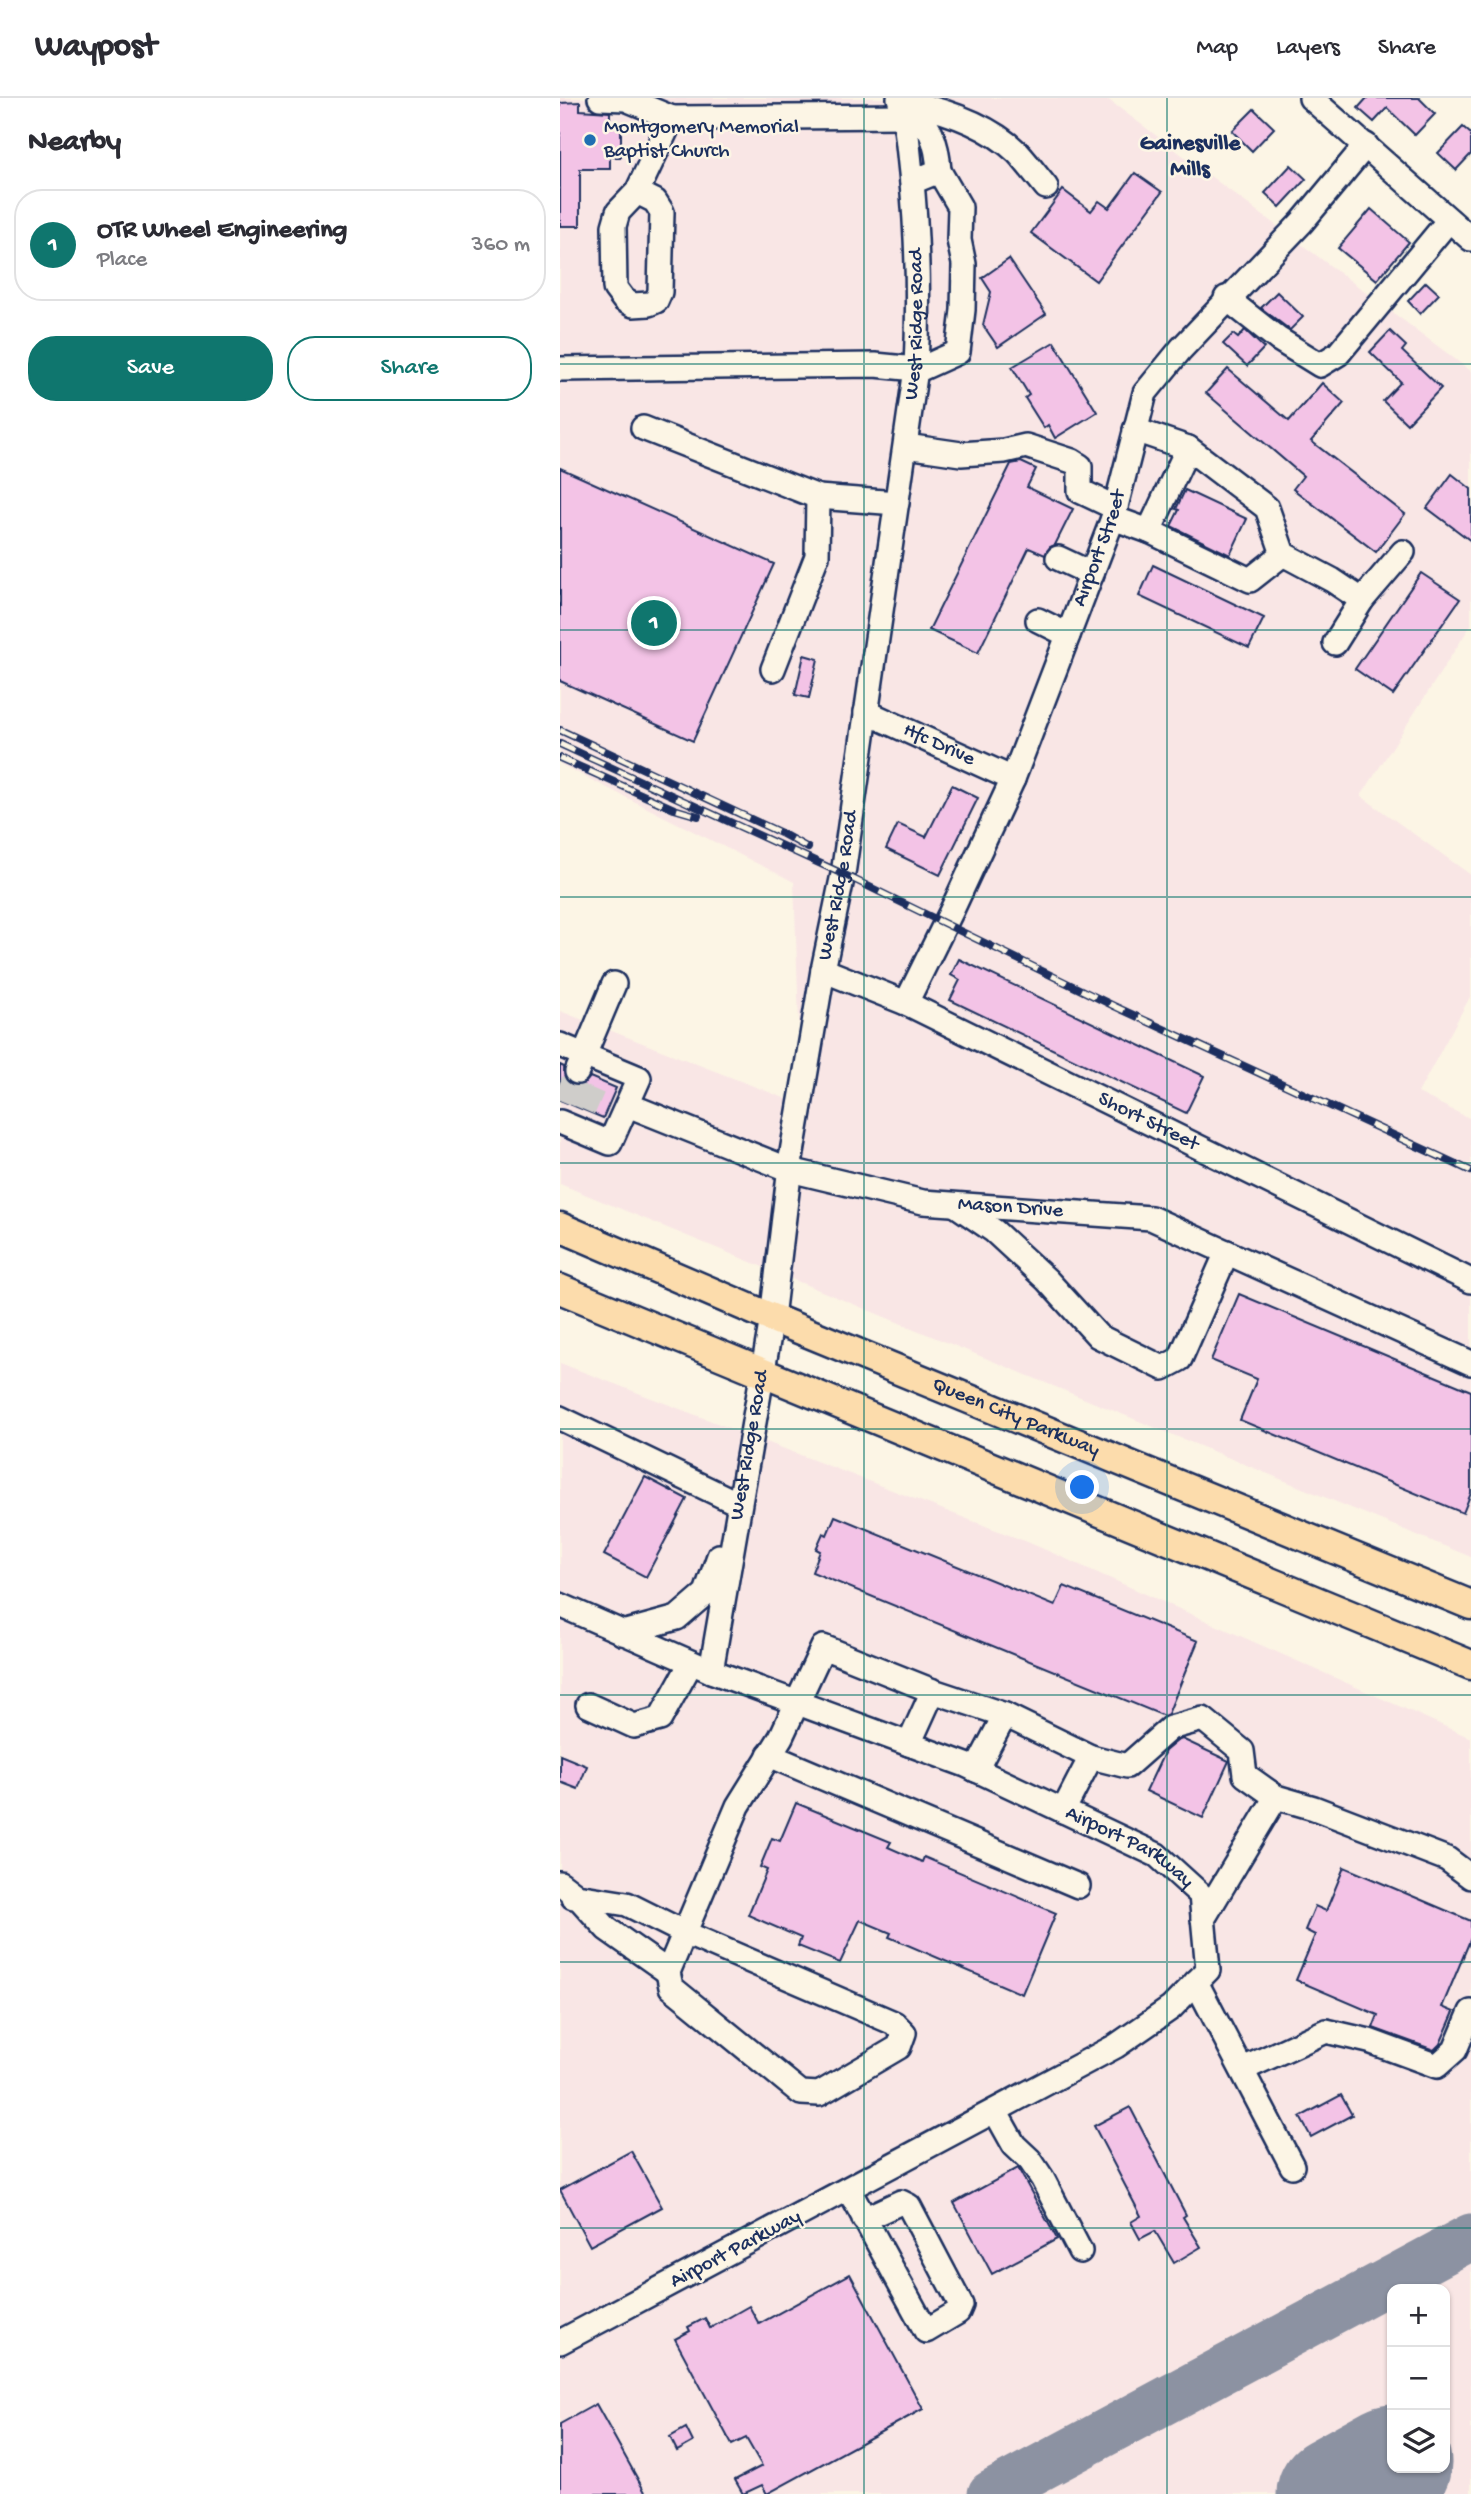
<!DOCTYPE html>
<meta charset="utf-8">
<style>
:root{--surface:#fff;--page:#f2f2f3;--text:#2b2b33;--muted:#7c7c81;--line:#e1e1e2;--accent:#0f766e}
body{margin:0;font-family:"Gochi Hand",sans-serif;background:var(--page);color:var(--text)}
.controls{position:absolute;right:21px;bottom:21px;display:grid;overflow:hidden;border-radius:14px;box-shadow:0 2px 5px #0004}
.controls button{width:63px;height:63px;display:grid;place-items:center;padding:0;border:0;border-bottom:2px solid var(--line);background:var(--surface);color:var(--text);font:35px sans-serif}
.you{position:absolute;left:523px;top:1390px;width:24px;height:24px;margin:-18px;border:5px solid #fff;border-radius:50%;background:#1a73e8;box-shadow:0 0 0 10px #1a73e833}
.badge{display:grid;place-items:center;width:46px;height:46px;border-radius:50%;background:var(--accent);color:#fff;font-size:23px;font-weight:700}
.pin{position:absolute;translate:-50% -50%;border:4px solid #fff;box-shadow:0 2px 7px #0006}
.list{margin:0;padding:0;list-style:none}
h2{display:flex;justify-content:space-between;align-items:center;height:91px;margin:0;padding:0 28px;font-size:30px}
h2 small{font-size:23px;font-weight:400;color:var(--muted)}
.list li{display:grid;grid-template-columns:46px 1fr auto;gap:21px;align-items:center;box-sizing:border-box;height:112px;margin:0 14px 14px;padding:0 14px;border:2px solid var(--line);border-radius:28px}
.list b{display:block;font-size:26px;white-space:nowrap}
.list p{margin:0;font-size:23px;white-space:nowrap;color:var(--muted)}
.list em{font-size:23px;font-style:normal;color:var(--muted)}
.actions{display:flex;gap:14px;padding:21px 28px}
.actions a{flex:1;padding:16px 0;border:2px solid var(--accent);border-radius:28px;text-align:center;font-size:24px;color:var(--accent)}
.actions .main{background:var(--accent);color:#fff}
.icon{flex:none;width:38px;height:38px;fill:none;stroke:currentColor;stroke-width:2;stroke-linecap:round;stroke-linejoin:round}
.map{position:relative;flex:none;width:911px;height:2396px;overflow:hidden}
header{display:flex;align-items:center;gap:42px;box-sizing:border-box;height:98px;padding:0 35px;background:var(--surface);border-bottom:2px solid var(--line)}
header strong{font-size:33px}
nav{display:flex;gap:38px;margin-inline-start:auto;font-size:24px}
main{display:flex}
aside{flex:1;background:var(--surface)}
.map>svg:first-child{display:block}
.built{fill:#f9e6e5;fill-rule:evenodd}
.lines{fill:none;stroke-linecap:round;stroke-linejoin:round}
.taxiway{stroke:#8c92a2;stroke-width:47}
.runway{stroke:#8c92a2;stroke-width:119}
.building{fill:#f3c3e6;stroke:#1b2f5e;stroke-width:2}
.minor-tunnel{stroke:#cfcdca;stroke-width:23;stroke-dasharray:23 11;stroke-linecap:butt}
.minor-casing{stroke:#1b2f5e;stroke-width:28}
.major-casing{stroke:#1b2f5e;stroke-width:33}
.minor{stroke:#fcf5e5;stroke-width:23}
.major{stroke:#fcdcac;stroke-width:28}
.rail-casing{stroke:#1b2f5e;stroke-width:8}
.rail{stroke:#fcf5e5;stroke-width:5;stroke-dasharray:16;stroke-linecap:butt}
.grid{fill:none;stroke:#0f766e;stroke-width:2;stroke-opacity:0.55}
.poi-dot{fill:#1f6fb2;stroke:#fcf5e5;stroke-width:2.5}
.labels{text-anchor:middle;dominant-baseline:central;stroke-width:5;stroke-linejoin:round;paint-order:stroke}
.poi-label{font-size:21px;fill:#1b2f5e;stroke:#fcf5e5;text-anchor:start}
.street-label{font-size:21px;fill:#1b2f5e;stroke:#fcf5e5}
.neighbourhood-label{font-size:23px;font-weight:bold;fill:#1b2f5e;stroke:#fcf5e5}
</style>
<header>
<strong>Waypost</strong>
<nav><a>Map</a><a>Layers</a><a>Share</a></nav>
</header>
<main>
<aside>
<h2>Nearby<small></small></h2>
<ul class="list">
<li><span class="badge">1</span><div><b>OTR Wheel Engineering</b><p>Place</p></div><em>360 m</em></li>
</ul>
<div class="actions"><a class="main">Save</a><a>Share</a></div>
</aside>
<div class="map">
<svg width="911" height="2396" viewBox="0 0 911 2396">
<rect width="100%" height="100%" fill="#fcf5e5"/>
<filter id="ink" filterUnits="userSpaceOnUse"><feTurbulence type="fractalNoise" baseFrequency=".0143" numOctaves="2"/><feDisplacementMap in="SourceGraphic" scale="14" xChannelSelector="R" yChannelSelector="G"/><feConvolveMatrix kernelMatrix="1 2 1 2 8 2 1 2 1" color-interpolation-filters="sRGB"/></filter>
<g filter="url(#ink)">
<g class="built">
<path d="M0,0h546l365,273v254l-110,171 110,79v120l-53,98 53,26v438l-911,-373v-173l242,94 -8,-223 -234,-118z"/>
<path d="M0,1265l470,180 441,195v756h-911zM832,2191h53v179h-53z"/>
</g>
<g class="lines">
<path class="taxiway" d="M431,2396l480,-257"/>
<path class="runway" d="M776,2396l56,-31"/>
</g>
<g class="building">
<path d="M807,0h52l16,16 -20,21 -28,-27 -13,14 -16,-14z"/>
<path d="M20,4v8l30,2v12h11v33h-11v12h-30v57h-20v-123z"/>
<path d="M694,11l20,19 -22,23 -20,-20z"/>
<path d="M903,29l8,7v20l-15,16 -18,-17z"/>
<path d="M731,67l15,14 -26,28 -15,-14z"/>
<path d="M575,75l27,19 -66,89 -65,-48 32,-43 28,21 8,-10 10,7z"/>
<path d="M811,111l38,33 -32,38 -39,-32z"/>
<path d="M449,161l37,55 -48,33 -15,-22 8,-33 -9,-14z"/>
<path d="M866,184l13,12 -19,20 -12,-13z"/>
<path d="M717,194l26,25 -13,13 -29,-22z"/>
<path d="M685,232l19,18 -17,18 -24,-22 10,-10 5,4z"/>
<path d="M830,233l16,15 -4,5 39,37 -34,36 -24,-23 18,-19 -31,-30z"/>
<path d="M494,244l43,70 -42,26 -7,-13 -4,3 -19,-30 4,-3 -17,-28z"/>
<path d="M668,271l61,52 33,-38 22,20 -33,38 94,73 -29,38 -83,-63 10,-13 -97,-83z"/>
<path d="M461,364l15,7 -9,18 46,22 -18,36 -5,2 -5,8 -16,-7 -51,105 -49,-23 82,-166z"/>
<path d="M0,370l214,96 -81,177 -133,-60z"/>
<path d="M892,376l19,15v52l-44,-33z"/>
<path d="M625,392l62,29 -17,36 -59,-29 8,-16 -3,-1z"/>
<path d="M593,467l111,53 -15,30 -110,-52z"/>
<path d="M861,475l39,26 -67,96 -38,-26z"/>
<path d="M244,557l14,4 -9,39 -14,-3z"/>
<path d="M392,687l26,13 -38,77 -54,-26 12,-25 28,13z"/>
<path d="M399,861l245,117 -18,37 -236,-113 10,-20 -9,-5z"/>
<path d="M0,967l4,2 2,13 6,5 13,-2 5,-6 26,11 -13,30 -43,-18z"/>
<path d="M679,1196l232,97v102l-8,20 -223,-93 17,-41 -46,-19z"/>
<path d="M85,1379l42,22 -41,78 -42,-22z"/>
<path d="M275,1418l220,90 9,-20 134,55 -30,73 -4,2 -352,-144 8,-21 -4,-2 7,-16 4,2z"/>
<path d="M622,1641l47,22 -26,57 -57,-27 19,-40 12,-10z"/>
<path d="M0,1657l27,11 -9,23 -18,-7z"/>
<path d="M236,1705l95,39 -3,5 34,15 2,-5 132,56 -34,81 -133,-57 2,-4 -31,-13 -20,43 -42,-17 3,-8 -53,-23 19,-45 -7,-3 12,-29 8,3z"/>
<path d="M784,1769l127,54v17l-29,69 12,5 -14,32 -6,6 -61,-22 5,-13 -82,-35 19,-45 -10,-5 10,-24 11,5z"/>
<path d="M781,1997l11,20 -41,22 -11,-20z"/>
<path d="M570,2009l56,108 -3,2 18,30 -27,16 -19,-32 -15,8 -9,-17 10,-6 -47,-90z"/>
<path d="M71,2053l31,56 -72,39 -30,-56z"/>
<path d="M458,2070l39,71 -65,35 -38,-71z"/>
<path d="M290,2176l73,135 -156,85 -5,-9 -19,9 -8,-14 27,-14 -16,-28 -14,7 -57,-106 15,-8 -2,-4 17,-9 5,10 39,-22 10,18z"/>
<path d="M36,2306l50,90h-86v-70z"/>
<path d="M126,2330l7,14 -16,9 -7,-14z"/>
</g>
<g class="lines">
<g class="minor-tunnel">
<path d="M4,1004l13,-30"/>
<path d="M24,1012l13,-30"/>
</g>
<g class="minor-casing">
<g id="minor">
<path d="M40,0l26,1 46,19"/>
<path d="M751,0l160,141"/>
<path d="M349,5c39,8 80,22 109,50 10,11 19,23 28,34"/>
<path d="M345,6l4,-1c21,25 28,35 30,68"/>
<path d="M352,84l27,-11 21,36 -1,33 5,24 -1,46 -5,42 -42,19"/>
<path d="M77,94l18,9 7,11 -2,80 -4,9 -7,3 -16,1 -9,-5 -9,-12 -1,-62 4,-14 19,-20 35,-74 233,-2"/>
<path d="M666,200l52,41 42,26 18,-11 111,-134"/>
<path d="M0,271l315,-4 41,4"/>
<path d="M83,330l175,69 79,6"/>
<path d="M575,332l53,18 79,60 16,46 49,26 30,20"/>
<path d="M346,348l55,8 43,-3 22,-5 46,15 8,5v25l36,17"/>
<path d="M553,420l36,13 101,49 33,-26"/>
<path d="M589,433l39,-83"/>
<path d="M498,460l34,16"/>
<path d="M478,522l30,15"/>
<path d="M775,545l27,-43 41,-48"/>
<path d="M213,571l44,-113 1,-59"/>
<path id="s1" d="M306,614l147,67"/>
<path id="s2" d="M263,872l83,33 565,278"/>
<path id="s3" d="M346,905l46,-93 61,-131 100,-261 32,-125 36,-44 121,-127 64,-77"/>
<path d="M0,947l79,33 -29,65 -50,-21"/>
<path d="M17,974l37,-88"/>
<path id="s4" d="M68,1007l162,65 133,32 228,16 320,145"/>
<path d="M396,1107l38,26 53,49 51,56 65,32 17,-9 47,-107"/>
<path d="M0,1320l179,86"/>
<path id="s5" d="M0,1507l151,66 255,94 191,90 44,40 7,75 -37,38 -55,38 -556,296"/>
<path d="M62,1535l55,-15 29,-25 13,-37"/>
<path id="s6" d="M151,1573l61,-353 19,-160 15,-87 17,-101 20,-96 73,-505c3,-66 2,-130 -5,-196 -3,-26 -4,-51 -12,-75"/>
<path d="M28,1607l46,21 26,-7 31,-56"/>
<path d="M349,1646l24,-53 72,24"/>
<path d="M209,1657l309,131"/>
<path d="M416,1672l29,-55 86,42"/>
<path d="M503,1713l28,-54 36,9 43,-38 33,-9 39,32 3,24 31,22"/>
<path d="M0,1785l17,13 50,8 58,29 209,90 10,10 -5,14 -80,47 -18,-1 -130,-106 -3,-15 70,-166 43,-69 42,-90 110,44"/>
<path d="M13,1799l4,-1 30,33 61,43"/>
<path d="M643,1821l73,-122 38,11 133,51 24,18"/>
<path d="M636,1884l96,184"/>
<path d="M683,1971l83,-38 43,10 68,25 18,-16 16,-38"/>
<path d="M435,2013l19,34 16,15 12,18 38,73"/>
<path d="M289,2092l77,141 32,-19 3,-7 -52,-99 -8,-4 -37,17"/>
</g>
</g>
<g class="major-casing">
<g id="major">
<path id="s7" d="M0,1129l212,91 699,287"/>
<path d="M0,1191l911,376"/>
</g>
</g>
<use href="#minor" class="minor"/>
<use href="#major" class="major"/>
<g class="rail-casing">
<g id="rail">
<path d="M0,632l221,103 27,15"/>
<path d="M0,646l283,130 271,132 357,165"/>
<path d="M0,660l114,51 24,7"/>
</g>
</g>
<use href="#rail" class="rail"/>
</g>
</g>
<path class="grid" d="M304,0v2396M607,0v2396M0,266h911M0,532h911M0,799h911M0,1065h911M0,1331h911M0,1597h911M0,1864h911M0,2130h911"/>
<circle class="poi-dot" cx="30" cy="42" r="7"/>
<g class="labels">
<g class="poi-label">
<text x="44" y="30">Montgomery Memorial<tspan x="44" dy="24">Baptist Church</tspan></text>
</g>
<g class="street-label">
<text stroke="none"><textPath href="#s6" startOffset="1363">West Ridge Road</textPath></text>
<text stroke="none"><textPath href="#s3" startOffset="495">Airport Street</textPath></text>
<text stroke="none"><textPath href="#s1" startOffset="80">Hfc Drive</textPath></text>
<text stroke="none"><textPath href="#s6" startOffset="796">West Ridge Road</textPath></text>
<text stroke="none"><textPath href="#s2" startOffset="359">Short Street</textPath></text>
<text stroke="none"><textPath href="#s4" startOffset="399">Mason Drive</textPath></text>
<text stroke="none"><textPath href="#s7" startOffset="494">Queen City Parkway</textPath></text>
<text stroke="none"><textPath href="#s6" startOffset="229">West Ridge Road</textPath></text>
<text stroke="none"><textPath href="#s5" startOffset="620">Airport Parkway</textPath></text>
<text transform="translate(176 2152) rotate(-28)">Airport Parkway</text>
</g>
<g class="neighbourhood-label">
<text x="630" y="46">Gainesville<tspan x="630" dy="26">Mills</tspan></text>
</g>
</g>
</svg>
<div class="controls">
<button>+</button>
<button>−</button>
<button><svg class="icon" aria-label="layers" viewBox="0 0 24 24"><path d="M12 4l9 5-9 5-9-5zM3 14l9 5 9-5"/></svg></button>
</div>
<div class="you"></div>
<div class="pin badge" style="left:94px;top:525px">1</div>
</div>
</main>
